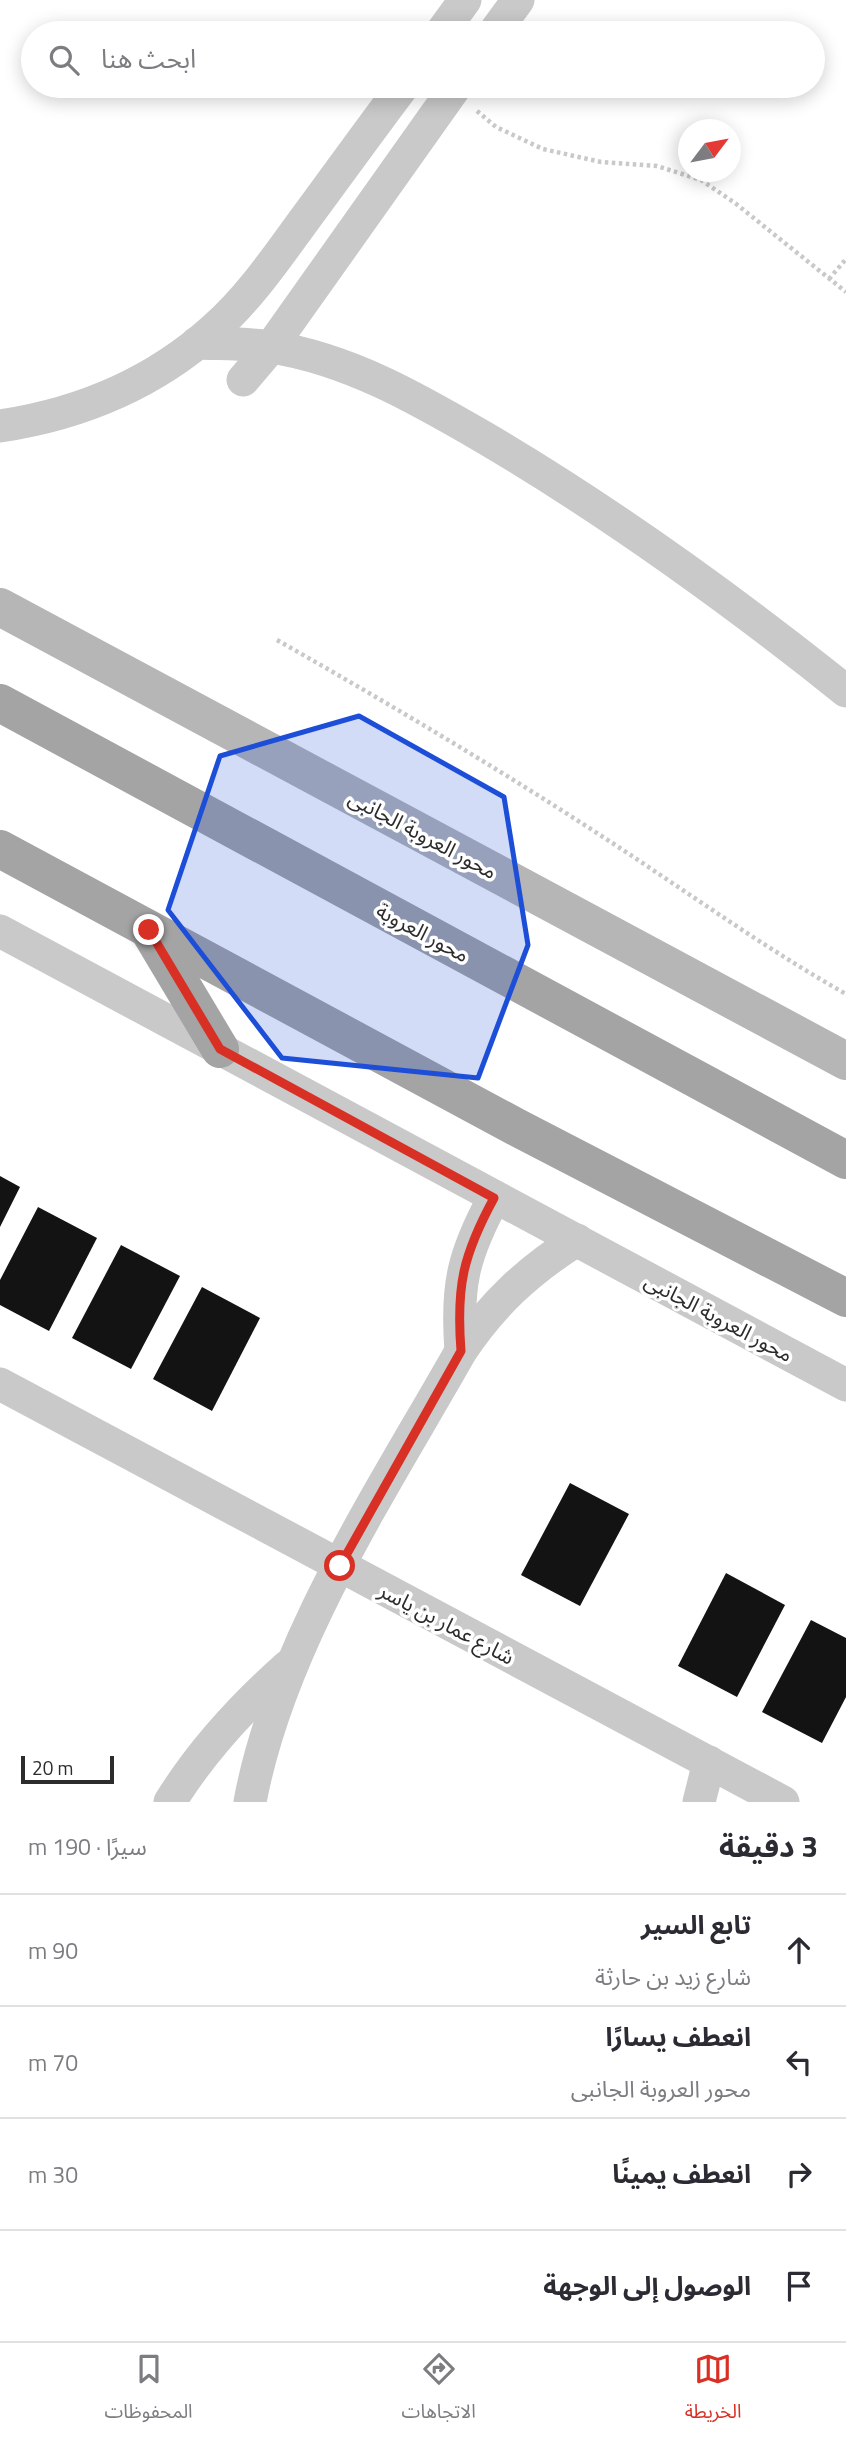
<!DOCTYPE html>
<html lang="ar">
<meta charset="utf-8">
<style>
:root{--surface:#fff;--page:#f2f2f3;--text:#2b2b33;--muted:#7c7c81;--line:#e1e1e2;--accent:#d93025}
body{margin:0;font-family:"Titillium Web","Noto Sans Arabic",sans-serif;background:var(--page);color:var(--text);direction:rtl}
.compass{position:absolute;left:678px;top:119px;width:63px;height:63px;border-radius:50%;background:var(--surface);box-shadow:0 4px 18px #0003;rotate:58deg}
.scale{position:absolute;left:21px;bottom:18px;width:93px;box-sizing:border-box;padding-left:7px;border:4px solid #2c2c2c;border-top:0;font-size:19px;line-height:24px;white-space:nowrap;color:#2c2c2c;-webkit-text-stroke:5px #fff;paint-order:stroke}
.stop{position:absolute;width:21px;height:21px;margin:-16px;border:5px solid #d93025;border-radius:50%;background:#fff}
.stop.end{background:#d93025;border-color:#fff;box-shadow:0 2px 7px #0008}
.list{margin:0;padding:0;list-style:none}
h2{display:flex;justify-content:space-between;align-items:center;height:91px;margin:0;padding:0 28px;font-size:30px}
h2 small{font-size:23px;font-weight:400;color:var(--muted)}
.list li{display:grid;grid-template-columns:46px 1fr auto;gap:21px;align-items:center;box-sizing:border-box;height:112px;padding:0 28px;border-top:2px solid var(--line)}
.list b{display:block;font-size:26px;white-space:nowrap}
.list p{margin:0;font-size:23px;white-space:nowrap;color:var(--muted)}
.list em{font-size:23px;font-style:normal;color:var(--muted)}
.icon{flex:none;width:38px;height:38px;fill:none;stroke:currentColor;stroke-width:2;stroke-linecap:round;stroke-linejoin:round}
.map{position:relative;flex:none;width:846px;height:1802px;overflow:hidden;direction:ltr}
.search{position:absolute;background:var(--surface);box-shadow:0 4px 18px #0003;left:21px;right:21px;top:21px;height:77px;display:flex;align-items:center;gap:18px;box-sizing:border-box;padding:0 24px;border-radius:38px;color:var(--muted);font-size:26px}
.sheet{height:539px;background:var(--surface)}
nav{display:flex;justify-content:space-around;align-items:center;box-sizing:border-box;height:98px;border-top:2px solid var(--line);background:var(--surface);font-size:19px;color:var(--muted)}
nav a{display:grid;justify-items:center;gap:4px}
nav .on{color:var(--accent)}
.map>svg:first-child{display:block}
.building{fill:#131313}
.lines{fill:none;stroke-linecap:round;stroke-linejoin:round}
.path{stroke:#c9c9c9;stroke-width:4.5;stroke-dasharray:3.5 3.5;stroke-linecap:butt}
.street{stroke:#c9c9c9;stroke-width:33}
.secondary{stroke:#b6b6b6;stroke-width:38}
.primary{stroke:#a4a4a4;stroke-width:38}
.route{stroke:#d93025;stroke-width:9}
.marked{fill:#1d4ed8;fill-opacity:0.2;stroke:#1d4ed8;stroke-width:5;stroke-linejoin:round}
.labels{text-anchor:middle;dominant-baseline:central;stroke-width:7;stroke-linejoin:round;paint-order:stroke}
.street-label{font-size:21px;fill:#2c2c2c;stroke:#fff}
</style>
<div class="map">
<svg width="846" height="1802" viewBox="0 0 846 1802">
<rect width="100%" height="100%" fill="#fff"/>
<g class="building">
<path d="M0,1176l20,11 -20,40z"/>
<path d="M38,1207l59,31 -48,93 -49,-26v-25z"/>
<path d="M121,1245l59,31 -49,93 -59,-31z"/>
<path d="M202,1287l58,31 -48,93 -59,-32z"/>
<path d="M570,1483l59,31 -49,92 -59,-31z"/>
<path d="M726,1573l59,32 -48,92 -59,-31z"/>
<path d="M811,1620l35,18v59l-24,46 -60,-31z"/>
</g>
<g class="lines">
<g class="path">
<path d="M477,111l19,16 47,22 58,13 56,4 44,14 34,23 111,89"/>
<path d="M829,279l17,-20"/>
<path d="M277,640c109,62 217,126 323,195 82,53 161,111 246,159"/>
</g>
<g class="street">
<path d="M441,33l24,-33"/>
<path d="M494,33l24,-33"/>
<path d="M197,343c24,1 50,0 74,4 78,12 147,52 214,91 127,75 246,161 361,253"/>
<path d="M243,380l28,-33 185,-261"/>
<path d="M0,426c80,-12 154,-43 214,-97 35,-31 61,-69 88,-106 34,-46 67,-92 101,-137"/>
<path d="M0,931l846,454"/>
<path d="M461,1351c-5,-65 2,-96 33,-153"/>
<path d="M0,1384l783,418"/>
<path d="M170,1802c32,-52 73,-96 118,-136"/>
<path d="M250,1802c29,-157 133,-313 211,-451 31,-47 68,-81 116,-111"/>
<path d="M699,1802l10,-40"/>
</g>
<path class="secondary" d="M0,607l846,454"/>
<g class="primary">
<path d="M0,703l846,457"/>
<path d="M0,849l516,278 330,171"/>
<path d="M150,932l70,117"/>
</g>
</g>
<g class="lines">
<path class="route" d="M149,930l71,119 274,149c-31,57 -38,88 -33,153l-121,215"/>
</g>
<path class="marked" d="M359,716l145,81 24,148 -50,133 -196,-20 -114,-148 52,-154z"/>
<g class="labels">
<g class="street-label">
<text transform="translate(423 834) rotate(28)">محور العروبة الجانبى</text>
<text transform="translate(423 932) rotate(28)">محور العروبة</text>
<text transform="translate(719 1317) rotate(28)">محور العروبة الجانبى</text>
<text transform="translate(447 1623) rotate(28)">شارع عمار بن ياسر</text>
</g>
</g>
</svg>
<svg class="compass" viewBox="-18 -18 36 36"><path d="M0-13l5 13h-10z" fill="#e53935"/><path d="M0 13l5-13h-10z" fill="#7c7c81"/></svg>
<div class="scale">20 m</div>
<div class="stop" style="left:340px;top:1566px"></div>
<div class="stop end" style="left:149px;top:930px"></div>
<div class="search"><svg class="icon" aria-label="search" viewBox="0 0 24 24"><circle cx="10" cy="10" r="6"/><path d="M15 15l6 6"/></svg>ابحث هنا</div>
</div>
<section class="sheet">
<h2>3 دقيقة<small>سيرًا · 190 m</small></h2>
<ul class="list">
<li><svg class="icon" aria-label="ahead" viewBox="0 0 24 24"><path d="M12 20V5M6 11l6-6 6 6"/></svg><div><b>تابع السير</b><p>شارع زيد بن حارثة</p></div><em>90 m</em></li>
<li><svg class="icon" aria-label="left" viewBox="0 0 24 24"><path d="M17 20v-9H6M10 6l-5 5 5 5"/></svg><div><b>انعطف يسارًا</b><p>محور العروبة الجانبى</p></div><em>70 m</em></li>
<li><svg class="icon" aria-label="right" viewBox="0 0 24 24"><path d="M7 20v-9h11M14 6l5 5-5 5"/></svg><div><b>انعطف يمينًا</b></div><em>30 m</em></li>
<li><svg class="icon" aria-label="arrive" viewBox="0 0 24 24"><path d="M6 21V4h12l-3 4 3 4H6"/></svg><div><b>الوصول إلى الوجهة</b></div></li>
</ul>
</section>
<nav>
<a class="on"><svg class="icon" aria-label="map" viewBox="0 0 24 24"><path d="M3 6l6-2 6 2 6-2v14l-6 2-6-2-6 2zM9 4v14M15 6v14"/></svg>الخريطة</a>
<a><svg class="icon" aria-label="directions" viewBox="0 0 24 24"><path d="M12 3l9 9-9 9-9-9zM9 14v-3h6M13 9l2 2-2 2"/></svg>الاتجاهات</a>
<a><svg class="icon" aria-label="saved" viewBox="0 0 24 24"><path d="M7 4h10v16l-5-4-5 4z"/></svg>المحفوظات</a>
</nav>
